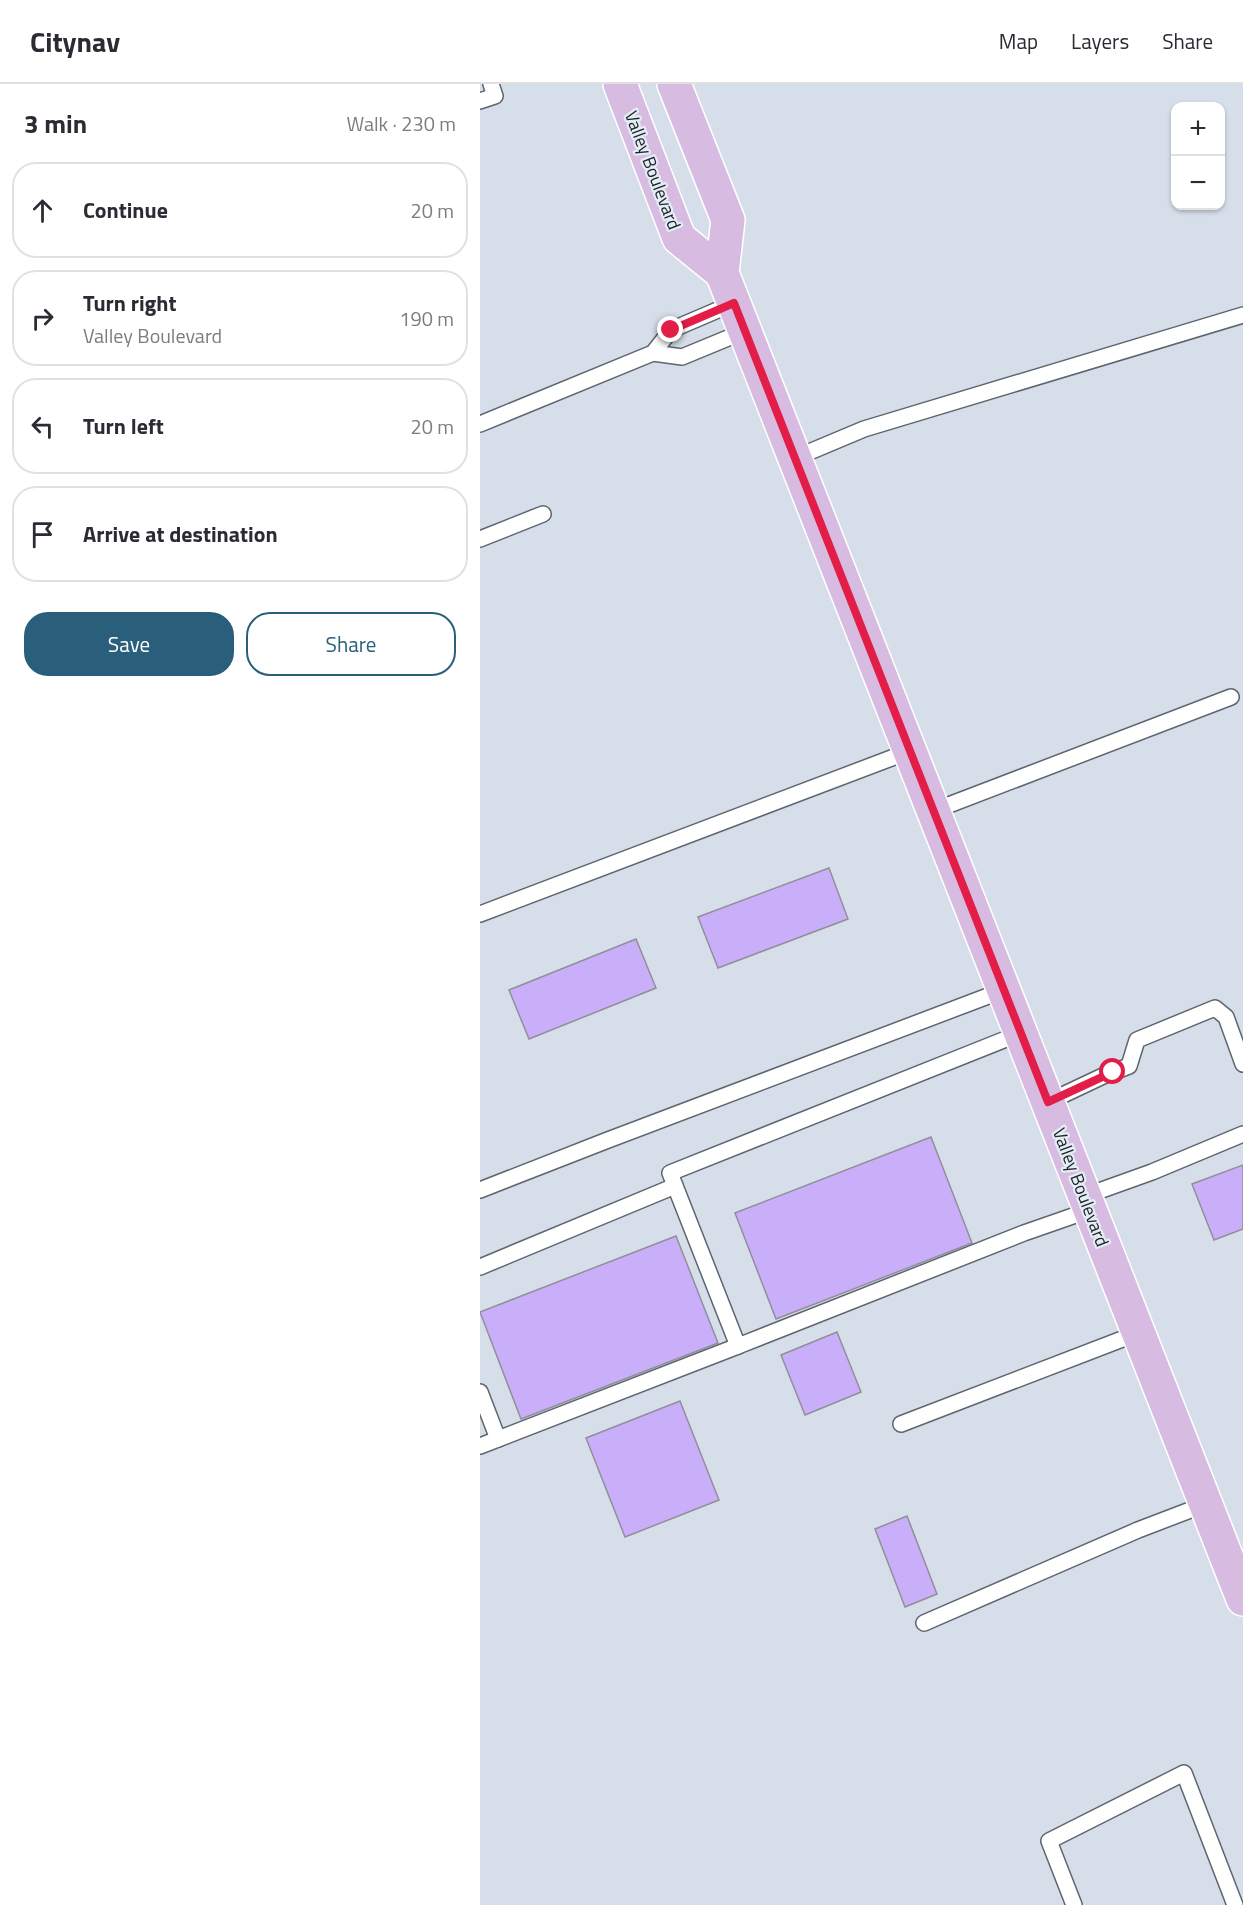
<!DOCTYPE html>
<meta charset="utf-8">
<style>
:root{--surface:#fff;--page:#f7f7f7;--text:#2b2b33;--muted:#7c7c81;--line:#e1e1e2;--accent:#295f7a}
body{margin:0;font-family:"Titillium Web",sans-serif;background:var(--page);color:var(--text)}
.controls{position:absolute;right:18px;top:18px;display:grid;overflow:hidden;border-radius:12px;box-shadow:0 2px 4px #0004}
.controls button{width:54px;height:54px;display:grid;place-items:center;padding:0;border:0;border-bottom:2px solid var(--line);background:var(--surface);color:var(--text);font:30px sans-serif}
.stop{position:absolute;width:18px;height:18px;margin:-14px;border:4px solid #e11d48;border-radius:50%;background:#fff}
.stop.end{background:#e11d48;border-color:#fff;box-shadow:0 2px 6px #0008}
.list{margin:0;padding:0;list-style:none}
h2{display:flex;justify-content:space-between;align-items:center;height:78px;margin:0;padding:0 24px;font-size:26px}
h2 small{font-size:20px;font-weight:400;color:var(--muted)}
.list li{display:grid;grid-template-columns:39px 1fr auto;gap:18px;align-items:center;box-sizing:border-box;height:96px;margin:0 12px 12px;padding:0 12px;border:2px solid var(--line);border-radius:24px}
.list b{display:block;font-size:22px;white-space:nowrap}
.list p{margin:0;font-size:20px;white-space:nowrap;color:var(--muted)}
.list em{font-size:20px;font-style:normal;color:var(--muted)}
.actions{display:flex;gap:12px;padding:18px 24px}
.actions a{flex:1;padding:14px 0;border:2px solid var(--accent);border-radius:24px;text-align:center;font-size:21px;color:var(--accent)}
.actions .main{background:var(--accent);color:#fff}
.icon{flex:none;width:33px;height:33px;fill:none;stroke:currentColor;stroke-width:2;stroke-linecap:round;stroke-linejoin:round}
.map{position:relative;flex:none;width:763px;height:1821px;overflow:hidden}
header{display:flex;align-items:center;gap:36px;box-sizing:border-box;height:84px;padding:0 30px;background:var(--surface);border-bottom:2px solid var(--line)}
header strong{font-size:28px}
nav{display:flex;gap:33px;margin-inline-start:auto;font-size:21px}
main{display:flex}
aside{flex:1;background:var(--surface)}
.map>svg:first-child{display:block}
.building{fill:#c9aff9;stroke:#918e99;stroke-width:1.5}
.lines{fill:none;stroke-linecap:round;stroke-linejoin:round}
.lane-casing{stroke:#5d666e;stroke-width:18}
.primary-casing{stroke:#fff;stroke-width:36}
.lane{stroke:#fff;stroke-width:15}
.primary{stroke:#d7bbe0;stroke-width:33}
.route{stroke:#e11d48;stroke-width:8}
.labels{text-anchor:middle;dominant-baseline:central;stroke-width:4.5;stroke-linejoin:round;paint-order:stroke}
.street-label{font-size:18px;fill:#202327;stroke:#e3edf6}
</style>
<header>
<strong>Citynav</strong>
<nav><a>Map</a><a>Layers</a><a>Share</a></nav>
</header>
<main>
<aside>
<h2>3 min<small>Walk · 230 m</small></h2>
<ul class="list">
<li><svg class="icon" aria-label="ahead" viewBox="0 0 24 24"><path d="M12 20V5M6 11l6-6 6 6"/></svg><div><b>Continue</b></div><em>20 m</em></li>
<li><svg class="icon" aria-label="right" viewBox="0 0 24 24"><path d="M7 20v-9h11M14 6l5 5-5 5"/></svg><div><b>Turn right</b><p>Valley Boulevard</p></div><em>190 m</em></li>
<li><svg class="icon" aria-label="left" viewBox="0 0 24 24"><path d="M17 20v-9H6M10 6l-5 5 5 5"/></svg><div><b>Turn left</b></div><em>20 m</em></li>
<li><svg class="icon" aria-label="arrive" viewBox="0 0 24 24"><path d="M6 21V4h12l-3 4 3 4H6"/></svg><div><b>Arrive at destination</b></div></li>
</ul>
<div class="actions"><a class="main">Save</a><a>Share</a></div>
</aside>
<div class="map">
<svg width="763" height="1821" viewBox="0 0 763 1821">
<rect width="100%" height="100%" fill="#d6dfe9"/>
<g class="building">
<path d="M349,784l19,51 -130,49 -20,-51z"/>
<path d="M156,855l20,49 -127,51 -20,-49z"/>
<path d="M451,1053l41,106 -196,76 -41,-106z"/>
<path d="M763,1081v64l-29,11 -22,-56z"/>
<path d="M196,1152l42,107 -197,76 -41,-107z"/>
<path d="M357,1248l24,60 -56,23 -24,-60z"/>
<path d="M200,1317l39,99 -94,37 -39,-99z"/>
<path d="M427,1432l30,78 -32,13 -30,-78z"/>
</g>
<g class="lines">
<g class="lane-casing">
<g id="lane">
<path d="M0,17l15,-5 -4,-12"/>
<path d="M173,269l29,4 63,-26"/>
<path d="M0,340l173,-71 18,-23 63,-27"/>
<path d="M315,374l69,-29 379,-114"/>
<path d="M0,455l63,-25"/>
<path d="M453,727l298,-114"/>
<path d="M0,830l430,-163"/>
<path d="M541,949l-351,140 68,173 286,-113 66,-23"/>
<path d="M568,1018l55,-26 26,-10 8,-26 78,-32 11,9 17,47"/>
<path d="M0,1106l128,-50 396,-150"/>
<path d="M605,1112l67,-24 91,-38"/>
<path d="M0,1183l195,-81"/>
<path d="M0,1308l18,47"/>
<path d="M421,1340l237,-91"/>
<path d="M0,1362l258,-100"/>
<path d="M444,1539l214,-93 68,-26"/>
<path d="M594,1821l-25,-64 135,-68 51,132"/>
</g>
</g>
<g class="primary-casing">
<g id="primary">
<path d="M140,0l59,154 43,35"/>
<path d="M194,0l54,136 -6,53 521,1326"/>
</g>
</g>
<use href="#lane" class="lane"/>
<use href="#primary" class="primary"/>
</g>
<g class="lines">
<path class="route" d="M191,246l63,-27 314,799 65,-30"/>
</g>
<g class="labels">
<g class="street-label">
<text transform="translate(173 86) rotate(69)">Valley Boulevard</text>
<text transform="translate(601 1103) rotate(69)">Valley Boulevard</text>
</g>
</g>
</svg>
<div class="controls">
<button>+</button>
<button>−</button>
</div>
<div class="stop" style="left:633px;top:988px"></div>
<div class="stop end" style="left:191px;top:246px"></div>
</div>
</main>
